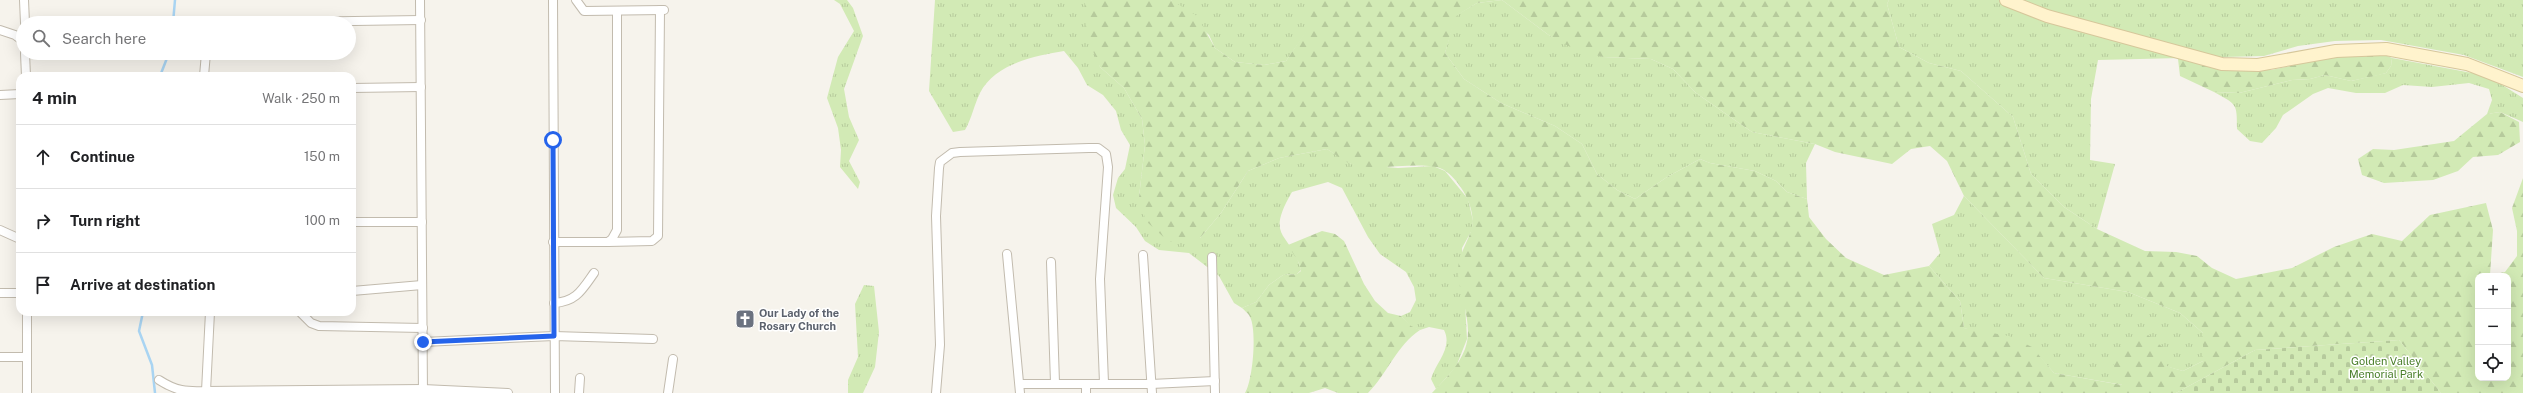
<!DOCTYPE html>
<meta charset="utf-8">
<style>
:root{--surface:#fff;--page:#f2f2f2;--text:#202124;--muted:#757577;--line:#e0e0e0}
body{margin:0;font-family:"Public Sans",sans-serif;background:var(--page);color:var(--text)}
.controls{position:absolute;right:12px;bottom:12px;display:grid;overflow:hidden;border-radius:8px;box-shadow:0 4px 16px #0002}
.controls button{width:36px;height:36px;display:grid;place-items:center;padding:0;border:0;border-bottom:1px solid var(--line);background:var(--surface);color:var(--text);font:20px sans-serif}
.stop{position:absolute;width:12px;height:12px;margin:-9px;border:3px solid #2563eb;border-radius:50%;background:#fff}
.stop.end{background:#2563eb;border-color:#fff;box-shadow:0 1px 4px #0008}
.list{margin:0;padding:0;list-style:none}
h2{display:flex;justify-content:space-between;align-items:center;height:52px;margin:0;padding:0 16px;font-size:17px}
h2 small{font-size:13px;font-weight:400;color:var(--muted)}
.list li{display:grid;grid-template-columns:26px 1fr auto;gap:12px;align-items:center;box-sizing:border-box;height:64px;padding:0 16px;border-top:1px solid var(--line)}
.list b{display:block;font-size:15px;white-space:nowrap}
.list em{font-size:13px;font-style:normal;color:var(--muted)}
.icon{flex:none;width:22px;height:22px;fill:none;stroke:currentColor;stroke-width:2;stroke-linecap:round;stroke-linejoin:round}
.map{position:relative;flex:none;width:2523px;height:393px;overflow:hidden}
.search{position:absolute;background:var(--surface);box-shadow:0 4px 16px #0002;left:16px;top:16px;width:340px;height:44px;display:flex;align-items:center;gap:10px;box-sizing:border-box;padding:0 14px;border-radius:22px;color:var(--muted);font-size:15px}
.panel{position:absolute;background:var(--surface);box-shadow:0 4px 16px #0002;left:16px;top:72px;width:340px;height:244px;border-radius:12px}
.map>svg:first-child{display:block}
.grass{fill:url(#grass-tufts)}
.forest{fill:url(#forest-firs);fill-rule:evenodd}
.cemetery{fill:url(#cemetery-stones)}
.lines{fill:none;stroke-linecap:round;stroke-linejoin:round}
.stream{stroke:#a9d4f2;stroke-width:2.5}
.street-casing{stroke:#c2bbae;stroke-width:10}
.secondary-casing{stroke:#d6c79b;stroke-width:14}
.street{stroke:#fff;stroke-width:8}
.secondary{stroke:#fff3cd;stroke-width:12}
.route{stroke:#2563eb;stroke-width:5}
.labels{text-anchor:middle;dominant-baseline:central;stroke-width:3;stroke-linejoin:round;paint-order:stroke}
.worship-label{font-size:11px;font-weight:bold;fill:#5b616d;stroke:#fff;text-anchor:start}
.park-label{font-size:11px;fill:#4a7f2a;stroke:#fff}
</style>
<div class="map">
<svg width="2523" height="393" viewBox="0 0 2523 393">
<defs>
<pattern id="grass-tufts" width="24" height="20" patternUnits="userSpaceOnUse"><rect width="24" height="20" fill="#d2eab5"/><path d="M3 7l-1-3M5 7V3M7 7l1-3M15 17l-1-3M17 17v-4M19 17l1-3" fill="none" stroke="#b6ca9c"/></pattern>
<pattern id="forest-firs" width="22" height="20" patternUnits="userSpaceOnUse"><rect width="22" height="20" fill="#d2eab5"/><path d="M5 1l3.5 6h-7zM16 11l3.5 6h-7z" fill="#b6ca9c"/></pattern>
<pattern id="cemetery-stones" width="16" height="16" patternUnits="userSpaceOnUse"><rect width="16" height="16" fill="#d2eab5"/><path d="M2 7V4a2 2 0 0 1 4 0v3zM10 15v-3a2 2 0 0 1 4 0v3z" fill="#b6ca9c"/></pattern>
</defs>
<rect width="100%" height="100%" fill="#f6f3ec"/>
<g class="grass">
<path d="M834,0h13l6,8 10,28 -19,53 5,28 10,23 -10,21 11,21 -2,7 -18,-22 1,-17 -3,-22 -11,-30 11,-41 16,-26 -14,-27z"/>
<path d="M935,0h150l15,67 24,21 18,31 3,26 -6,52 61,41 21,-25 27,-42 31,-13 48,-9 24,15 47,4 35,-2 12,5 23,28 5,22 -1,9 -10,18 5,91 -11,28 -20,22 -5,-10c5,-17 22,-31 13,-49l-15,-3 -9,3 -9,-3 -10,-11 9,-4 6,-12 -2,-13 -8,-15 -26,-18 -12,-17 -26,-49 -14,-6 -36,10c-28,48 -1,39 9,78l-4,4 -14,1 -14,10 -13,17 -14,6 -8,-5 -15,-27 -30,-23 -30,-3 -14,-9 -9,-14 -20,-19 -3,-13 5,-17 7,-9 5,-24 -9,-15 -5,-19 -13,-16 -16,-10 -9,-17 -14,-17c-29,5 -69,12 -84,42 -6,12 -8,25 -15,37l-12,2 -24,-41z"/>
<path d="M1171,0h138v28l-23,33 -22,4 -29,-3 -20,-14 -6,-13z"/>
<path d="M1502,0l48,36 53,21 48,2 22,10 23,24 56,39 63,12 -9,19 1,36 -20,-7 -11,-11 -21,-10 -45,-8 -10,-4 -33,18 -32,22 -18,-9 -20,-16 -15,-30 -27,-18 -54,-23 -37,-24 -19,-26 10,-37 22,-13z"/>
<path d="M1889,0h634v77l-59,-22 -83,-15 -46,1 -37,5 -34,10 -166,4 -7,39 -1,61 25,4 -18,65 -33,-22 -33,-33 -18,-57 -52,-46 -32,-8 -30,-16 -12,-43z"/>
<path d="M2392,58l96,18 35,22v24l-23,-10 -13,2 5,-14 -3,-11 -20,-6 -37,4 -29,-2 -18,8h-29l-28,-5 -15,6 -30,21 -7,13 -14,15 -12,-2 -13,-12c0,-26 0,-24 -23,-37l25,1 53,-13 18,-1 15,-4 26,6 35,-8 5,-7z"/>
<path d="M1964,196l80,82 84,14 52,21 23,20v28l-20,10 -18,-5 -42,19 -69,-12 -23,-26 -67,-19 -4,-27 -31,-35 11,-13 -8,-29 22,-9z"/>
<path d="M864,285l10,1 5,46 -4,35 -12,26h-15v-13l10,-23 -3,-53z"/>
</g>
<g class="forest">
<path d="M1085,0h86l26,16 18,32 20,14 29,3 22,-4 22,-33 1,-28h580l-2,4 12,43 30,16 32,8 52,46 18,57 33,33 33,22 48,22 31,1 21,4 15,12 24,11 56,-11 42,-21 38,-13 30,7 28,-26 56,-12 7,27 -3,45 15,-3 12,-16v-25l-5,-23 11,-30v215h-82l-42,-53 -144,10 -79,43h-744c13,-14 26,-26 33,-44 9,-24 -5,-51 -7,-75 -1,-16 8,-29 13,-43 7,-20 -10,-50 -27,-61 -20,-11 -69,3 -93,-6 -8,-3 -16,-10 -24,-15l-48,9 -31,13 -27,42 -21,25 -31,4 -23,-21 -7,-24 6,-52 -3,-26 -18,-31 -24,-21 -14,-32zM1502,0l48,36 24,13 29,8 48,2 22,10 23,24 56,39 63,12 20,8 57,12 19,-15 19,-3 17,15 17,35 80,82 84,14 52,21 23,20v28l-20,10 -17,-5v-16l-18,-15 -22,6 -16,14 12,30 -68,-12 -22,-26 -23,-11 -45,-8 -4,-27 -31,-35 -45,9 -38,-17 -20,-19 -17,-22 -2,-18 -20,-7 -11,-11 -21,-10 -45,-8 -10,-4 -33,18 -32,22 -18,-9 -20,-16 -15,-30 -27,-18 -54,-23 -37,-24 -19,-26 11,-37 21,-13zM2478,276h30v102h-30z"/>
<path d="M2356,52l27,2 9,4 -1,8 -5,7 -7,2 -28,6 -26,-6 -15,4 -18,1 -53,13 -25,-1 -34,-16 -2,-17 19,-2 29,11 45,2z"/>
<path d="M2500,112l19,10 1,20 -22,13 -25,2 -15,14 -25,9 -49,3 -22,-8 -4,-16 15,-10 21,1 60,-9 33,-27z"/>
<path d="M1322,231l13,3 9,7 20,43 11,17 13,12 13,3 10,10 9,4c-23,15 -33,44 -52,63h-30l-13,-5 -16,5h-64c8,-13 12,-63 5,-76 -1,-3 -6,-7 -8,-9l14,-6 13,-17 14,-10 14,-1 4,-3 -2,-8 -11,-18z"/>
</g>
<path class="cemetery" d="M2399,340l42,53h-265l79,-43z"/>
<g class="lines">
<g class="stream">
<path d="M173,23l2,-23"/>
<path d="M160,76l9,-23"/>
<path d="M143,312l-4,19 13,34 3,28"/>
</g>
<g class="street-casing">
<g id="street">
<path d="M24,0l1,23"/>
<path d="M420,0l3,393"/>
<path d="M553,0l2,393"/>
<path d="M576,0l8,11 80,-1"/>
<path d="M214,23l207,-3"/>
<path d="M0,30l15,5 8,6"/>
<path d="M25,53l1,23"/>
<path d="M204,76l2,-23"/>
<path d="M352,88l69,-1"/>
<path d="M0,95l20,-1"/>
<path d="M352,222h70"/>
<path d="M0,230l20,9"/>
<path d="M553,242h55l4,-3 5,-9v-219"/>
<path d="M608,242l44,-1 6,-5 2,-226"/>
<path d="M1007,254l13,139"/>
<path d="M1143,255l9,138"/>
<path d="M1212,257l3,136"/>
<path d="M1051,262l4,121"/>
<path d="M352,291l70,-6"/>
<path d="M0,293h20"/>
<path d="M554,303c22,-1 28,-13 40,-30"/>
<path d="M27,312v81"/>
<path d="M210,312l-4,79 217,-2 85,4"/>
<path d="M300,312l11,11 8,3 104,2"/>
<path d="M423,342l131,-6 99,3"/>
<path d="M0,357h27"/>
<path d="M159,380c17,11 27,12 47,11"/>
<path d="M1020,384h131l64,-3"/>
<path d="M1086,384v9"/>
<path d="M579,393l1,-15"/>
<path d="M668,393l5,-34"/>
<path d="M936,393l4,-48 -4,-129 3,-48 1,-6 12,-9 8,-1 129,-4h9l8,6 2,13 -8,112 4,104"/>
</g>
</g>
<g class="secondary-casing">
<path id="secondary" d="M2006,0l41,16 175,48 36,1 78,-14 50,-2 81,15 56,22"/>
</g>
<use href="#street" class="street"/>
<use href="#secondary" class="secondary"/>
</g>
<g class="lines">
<path class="route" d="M423,342l131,-6 -1,-196"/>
</g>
<defs>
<g id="church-square" transform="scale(1)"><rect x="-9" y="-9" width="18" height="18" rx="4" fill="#6b7280" stroke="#fff"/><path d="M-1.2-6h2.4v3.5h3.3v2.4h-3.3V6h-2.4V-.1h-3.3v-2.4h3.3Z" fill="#fff"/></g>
</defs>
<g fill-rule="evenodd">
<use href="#church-square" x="745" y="319"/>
</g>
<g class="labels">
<g class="worship-label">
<text x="759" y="313">Our Lady of the<tspan x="759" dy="13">Rosary Church</tspan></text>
</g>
<g class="park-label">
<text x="2386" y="361">Golden Valley<tspan x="2386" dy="13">Memorial Park</tspan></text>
</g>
</g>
</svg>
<div class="controls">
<button>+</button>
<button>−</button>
<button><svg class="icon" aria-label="locate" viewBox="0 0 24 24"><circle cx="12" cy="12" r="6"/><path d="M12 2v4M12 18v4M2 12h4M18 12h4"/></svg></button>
</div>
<div class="stop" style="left:553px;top:140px"></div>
<div class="stop end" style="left:423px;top:342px"></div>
<div class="search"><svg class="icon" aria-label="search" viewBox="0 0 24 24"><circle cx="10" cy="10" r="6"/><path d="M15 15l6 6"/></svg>Search here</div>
<section class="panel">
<h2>4 min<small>Walk · 250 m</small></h2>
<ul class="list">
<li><svg class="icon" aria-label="ahead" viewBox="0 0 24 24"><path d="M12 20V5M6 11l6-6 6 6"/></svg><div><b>Continue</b></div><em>150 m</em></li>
<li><svg class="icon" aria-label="right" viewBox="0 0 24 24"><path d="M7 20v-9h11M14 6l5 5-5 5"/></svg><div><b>Turn right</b></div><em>100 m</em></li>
<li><svg class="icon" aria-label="arrive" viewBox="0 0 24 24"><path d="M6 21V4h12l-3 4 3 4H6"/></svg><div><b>Arrive at destination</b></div></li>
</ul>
</section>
</div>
